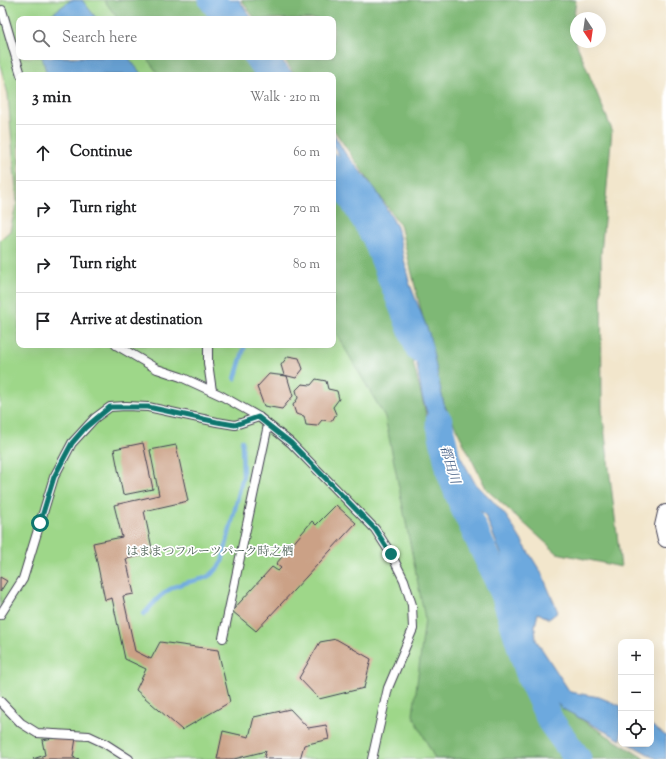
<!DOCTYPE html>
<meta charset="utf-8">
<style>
:root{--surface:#fff;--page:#f6f6f6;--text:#202124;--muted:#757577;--line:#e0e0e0}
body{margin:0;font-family:"Sorts Mill Goudy","Noto Serif JP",serif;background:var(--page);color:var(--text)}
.controls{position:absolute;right:12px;bottom:12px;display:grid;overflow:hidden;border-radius:8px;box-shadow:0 4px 16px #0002}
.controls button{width:36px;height:36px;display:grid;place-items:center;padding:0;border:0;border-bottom:1px solid var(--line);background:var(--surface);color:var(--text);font:20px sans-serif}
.compass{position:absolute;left:570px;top:12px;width:36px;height:36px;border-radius:50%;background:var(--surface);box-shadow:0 4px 16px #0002;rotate:167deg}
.stop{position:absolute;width:12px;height:12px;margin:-9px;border:3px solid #0f766e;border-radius:50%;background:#fff}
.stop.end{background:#0f766e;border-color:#fff;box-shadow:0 1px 4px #0008}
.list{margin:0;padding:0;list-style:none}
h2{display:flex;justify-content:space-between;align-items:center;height:52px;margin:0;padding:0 16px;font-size:17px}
h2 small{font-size:13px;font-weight:400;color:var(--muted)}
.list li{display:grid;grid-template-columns:26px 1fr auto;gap:12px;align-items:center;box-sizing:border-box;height:56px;padding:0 16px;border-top:1px solid var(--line)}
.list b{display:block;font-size:15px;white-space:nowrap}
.list em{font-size:13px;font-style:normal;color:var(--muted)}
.icon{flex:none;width:22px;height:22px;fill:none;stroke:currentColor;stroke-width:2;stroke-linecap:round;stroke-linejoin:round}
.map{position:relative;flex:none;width:666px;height:759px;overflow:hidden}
.search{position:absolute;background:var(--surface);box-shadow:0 4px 16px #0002;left:16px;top:16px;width:320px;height:44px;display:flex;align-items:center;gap:10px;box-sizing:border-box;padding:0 14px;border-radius:8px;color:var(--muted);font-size:15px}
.panel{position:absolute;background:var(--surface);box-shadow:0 4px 16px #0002;left:16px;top:72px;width:320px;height:276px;border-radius:8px}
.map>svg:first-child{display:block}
.green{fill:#9ed789;stroke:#607c62}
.forest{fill:#7eb875;stroke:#506d58}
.water{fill:#6da9de;stroke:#48668c}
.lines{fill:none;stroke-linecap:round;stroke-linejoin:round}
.stream{stroke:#6da9de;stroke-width:4.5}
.river{stroke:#6da9de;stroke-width:27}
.building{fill:#cba186}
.lane-casing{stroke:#413f51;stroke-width:10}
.street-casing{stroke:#413f51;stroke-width:18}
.lane{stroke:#fff;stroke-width:8}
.street{stroke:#fff;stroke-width:16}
.route{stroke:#0f766e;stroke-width:5}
.labels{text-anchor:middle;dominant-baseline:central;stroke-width:3.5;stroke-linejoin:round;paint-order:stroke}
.park-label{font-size:12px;fill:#4d6156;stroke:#fff}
.water-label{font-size:13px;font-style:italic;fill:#445f84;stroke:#fff}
</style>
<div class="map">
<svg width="666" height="759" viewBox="0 0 666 759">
<rect width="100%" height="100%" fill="#fff"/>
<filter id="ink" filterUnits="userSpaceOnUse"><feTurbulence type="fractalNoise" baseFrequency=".025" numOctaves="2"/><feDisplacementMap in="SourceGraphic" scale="8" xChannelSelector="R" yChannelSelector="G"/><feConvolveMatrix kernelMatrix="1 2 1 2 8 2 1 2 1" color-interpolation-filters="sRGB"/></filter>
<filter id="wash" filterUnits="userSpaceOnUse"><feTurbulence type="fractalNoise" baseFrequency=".012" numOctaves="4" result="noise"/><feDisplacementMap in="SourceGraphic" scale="16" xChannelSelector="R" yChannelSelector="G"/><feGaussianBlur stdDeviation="0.9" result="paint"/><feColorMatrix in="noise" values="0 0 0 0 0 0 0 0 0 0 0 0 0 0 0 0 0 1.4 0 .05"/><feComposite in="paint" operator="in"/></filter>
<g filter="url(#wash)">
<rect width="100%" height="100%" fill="#f2e6cc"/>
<path class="green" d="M0,0h192l15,19h-188v38h219l15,18h-234v270h314v-154l93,257 136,311h-562v-519l10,-9 7,-29 -9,-108 -8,-29z"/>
<g class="forest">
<path d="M104,0h99l16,19h-101z"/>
<path d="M241,0h335l-4,33 40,97 -11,124 1,156 19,157 -64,-14 -70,-63 -43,-86 -44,-179 -67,-96v-54h-38l-12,-18h50v-38h-78z"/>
<path d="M146,57h104l15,18h-106z"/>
<path d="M333,170l59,108 37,148 67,160 62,119 87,54h-210l-22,-44 12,-96 -40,-202 -52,-89z"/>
</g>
<g class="water">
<path d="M71,0h11l15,19h-52z"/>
<path d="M226,0h13l13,19h-10z"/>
<path d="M42,57h86l14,18h-95z"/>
<path d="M270,57h9l15,18h-10z"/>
<path d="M333,133l12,20 31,37 21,37 12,55 20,51 14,67 17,56 16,29 13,12 18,20 35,57 16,38 -9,7 -11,-6 -3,13 1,14 34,52 29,5 22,9v34l-58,-31 -20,-18 -13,-27 -10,-42 -1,-19 -17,-35 -1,-14 -16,-39 -16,-14 -38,-74 -9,-31 -7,-42 -14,-63 -25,-67 -17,-37 -26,-42z"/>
<path d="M651,725l15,11v23h-9l-27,-15h21z"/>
</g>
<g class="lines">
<g class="stream">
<path d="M235,379l10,-34"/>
<path d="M144,614c9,-10 17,-21 30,-27 20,-10 34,-2 48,-25l21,-86 -1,-35"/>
</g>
<g class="river">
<path d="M212,0l15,19"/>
<path d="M257,57l14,18"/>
<path d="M333,167l42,70 44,112"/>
<path d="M439,421l11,52 12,31 42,90 26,83 21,45 27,37"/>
</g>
</g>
<g id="blocks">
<g class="building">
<path d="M288,356l11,2 4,11 -7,9 -12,-3 -3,-10z"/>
<path d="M269,374l18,2 6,20 -11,13 -18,-3 -7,-19z"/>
<path d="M316,379l10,2 2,8 9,2 2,8 -6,8 3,7 -4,7 -10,-1 -5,6 -11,-1 -2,-9 -8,-2 -3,-9 5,-7 -2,-8 6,-6 9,1z"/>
<path d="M143,443l10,46 -30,6 -9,-46z"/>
<path d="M176,445l12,56 -44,10 9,42 -27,6 8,35 -11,2 12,55 16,8 9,-17 58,8 12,52 -48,28 -46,-40 10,-21 -21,-10 -13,-61 -7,2 -12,-57 29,-6 -8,-32 45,-10 -9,-45z"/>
<path d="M336,505l20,18 -100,108 -24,-20 40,-44 6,4 3,-3 -5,-4 36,-43 4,4z"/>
<path d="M0,577l7,4 -7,11z"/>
<path d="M336,639l35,20 -7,29 -45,11 -20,-21 21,-36z"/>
<path d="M290,709l18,19 18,-3 3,14 -25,6 -4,14h-33l-3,-2 2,-6 -32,8h-17l6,-28 26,6 5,-20z"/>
<path d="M59,737l17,1 -3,19 6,2h-46l12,-4 -3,-15z"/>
</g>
</g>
</g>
<g filter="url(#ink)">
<use href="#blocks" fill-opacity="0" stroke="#413f51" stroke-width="1"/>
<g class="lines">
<g class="lane-casing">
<g id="lane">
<path d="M2,10l19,65"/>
<path d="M116,345l41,24 24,8 39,18 39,22 32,26 84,86 16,25 13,26 8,25 1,24 -25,59 -16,71"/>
<path d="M208,345v18l4,28"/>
<path d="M0,615l23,-36 31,-102 18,-34 23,-25 15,-11 16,-1 22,1 69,15 18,3 24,-8"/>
<path d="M223,638l45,-213"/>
<path d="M0,701l21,22 16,10 52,3 15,7 25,16"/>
</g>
</g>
<g class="street-casing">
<path id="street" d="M666,513l-3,13 3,13"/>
</g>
<use href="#lane" class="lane"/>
<use href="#street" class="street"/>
</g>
</g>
<g class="lines" filter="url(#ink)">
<path class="route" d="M40,523l14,-46 18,-34 13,-15 25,-21h38l69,15 18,3 23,-8 33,26 84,86 16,25"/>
</g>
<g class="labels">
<g class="park-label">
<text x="210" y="552">はままつフルーツパーク時之栖</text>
</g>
<g class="water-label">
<text transform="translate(449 465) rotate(73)">都田川</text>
</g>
</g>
</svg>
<div class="controls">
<button>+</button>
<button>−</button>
<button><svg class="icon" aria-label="locate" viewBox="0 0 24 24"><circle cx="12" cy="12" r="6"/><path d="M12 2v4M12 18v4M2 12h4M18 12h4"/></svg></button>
</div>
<svg class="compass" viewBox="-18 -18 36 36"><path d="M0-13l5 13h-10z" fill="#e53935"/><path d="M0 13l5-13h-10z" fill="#757577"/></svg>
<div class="stop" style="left:40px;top:523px"></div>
<div class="stop end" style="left:391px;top:554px"></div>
<div class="search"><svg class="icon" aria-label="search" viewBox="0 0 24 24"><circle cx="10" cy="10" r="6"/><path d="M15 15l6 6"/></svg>Search here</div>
<section class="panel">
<h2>3 min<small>Walk · 210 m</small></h2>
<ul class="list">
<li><svg class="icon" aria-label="ahead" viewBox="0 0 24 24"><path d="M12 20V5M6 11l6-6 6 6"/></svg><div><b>Continue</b></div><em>60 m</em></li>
<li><svg class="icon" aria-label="right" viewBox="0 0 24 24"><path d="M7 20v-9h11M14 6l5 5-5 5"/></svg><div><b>Turn right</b></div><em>70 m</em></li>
<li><svg class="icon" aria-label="right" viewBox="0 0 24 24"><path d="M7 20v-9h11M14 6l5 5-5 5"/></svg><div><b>Turn right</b></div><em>80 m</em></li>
<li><svg class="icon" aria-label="arrive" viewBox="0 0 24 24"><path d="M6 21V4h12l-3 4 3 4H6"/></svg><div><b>Arrive at destination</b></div></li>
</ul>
</section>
</div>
